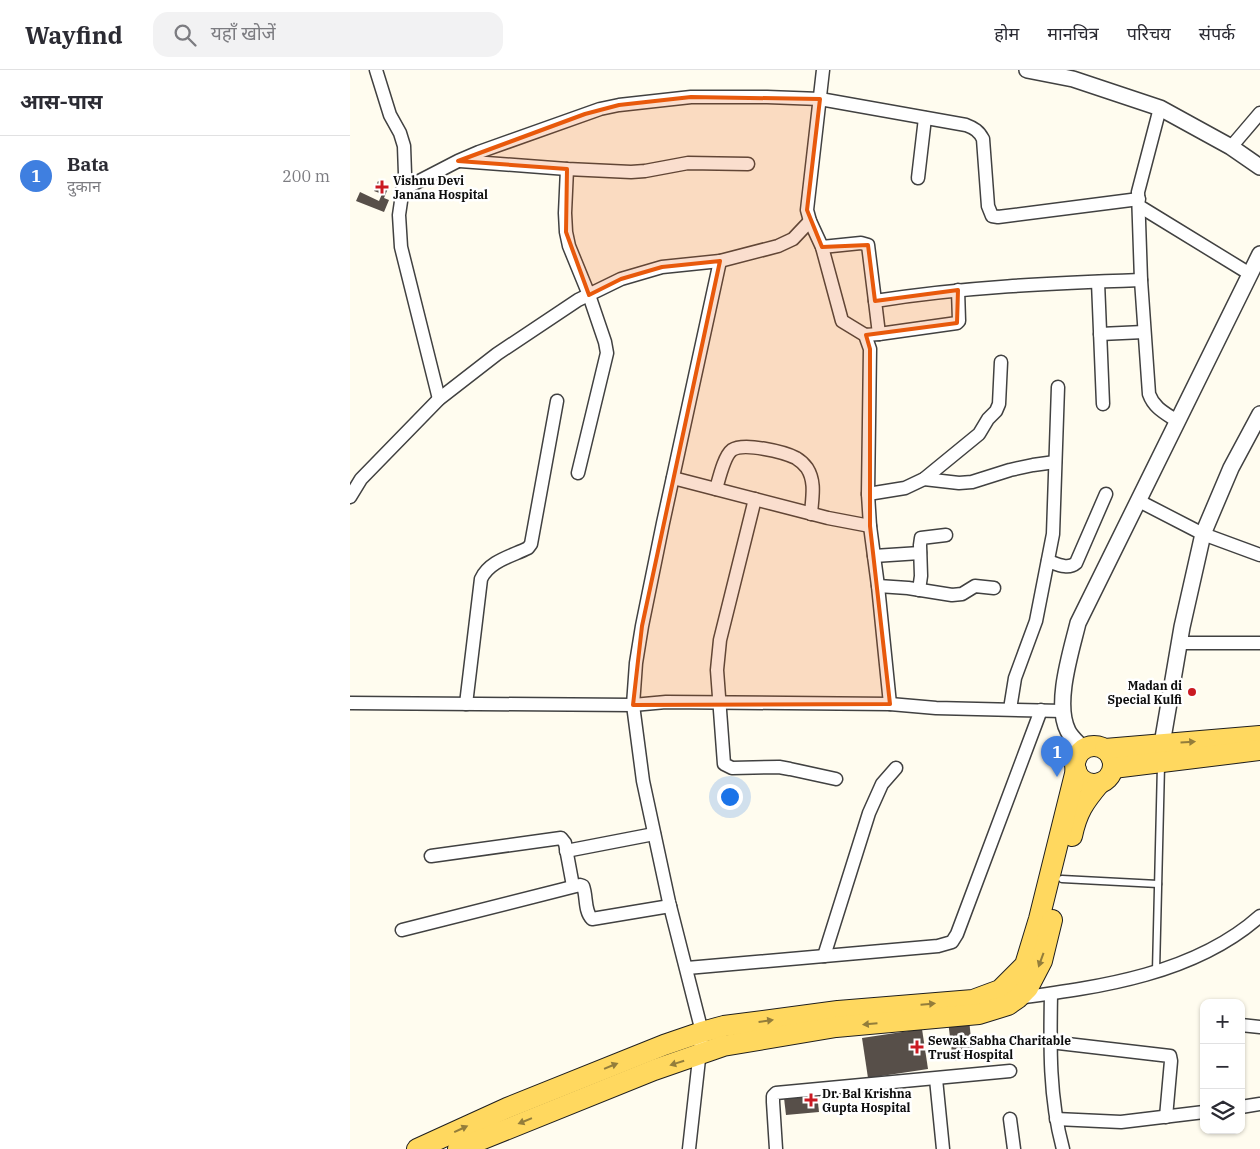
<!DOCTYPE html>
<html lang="hi">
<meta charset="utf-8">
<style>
:root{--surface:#fff;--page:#f2f2f3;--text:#2b2b33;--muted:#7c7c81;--line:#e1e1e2;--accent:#ca1a22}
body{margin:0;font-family:"IBM Plex Serif","Noto Sans Devanagari",serif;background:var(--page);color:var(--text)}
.controls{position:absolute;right:15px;bottom:15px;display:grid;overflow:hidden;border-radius:10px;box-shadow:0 1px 4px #0004}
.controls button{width:45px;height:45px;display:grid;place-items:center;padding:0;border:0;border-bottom:1px solid var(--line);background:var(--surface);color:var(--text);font:25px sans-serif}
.you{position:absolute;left:379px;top:726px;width:18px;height:18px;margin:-12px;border:4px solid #fff;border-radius:50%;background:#1a73e8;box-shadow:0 0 0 8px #1a73e833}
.badge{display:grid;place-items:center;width:32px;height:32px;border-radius:50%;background:var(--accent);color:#fff;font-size:16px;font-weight:700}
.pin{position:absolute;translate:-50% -41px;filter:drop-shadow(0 1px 2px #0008)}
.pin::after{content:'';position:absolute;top:26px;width:18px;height:15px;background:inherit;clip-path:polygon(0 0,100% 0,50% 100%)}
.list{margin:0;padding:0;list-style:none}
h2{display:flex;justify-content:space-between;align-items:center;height:65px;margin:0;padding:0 20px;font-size:21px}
h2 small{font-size:16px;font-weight:400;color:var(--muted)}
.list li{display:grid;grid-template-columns:32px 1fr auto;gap:15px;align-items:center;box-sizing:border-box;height:80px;padding:0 20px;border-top:1px solid var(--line)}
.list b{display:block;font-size:19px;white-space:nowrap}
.list p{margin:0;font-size:16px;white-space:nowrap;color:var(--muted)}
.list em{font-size:16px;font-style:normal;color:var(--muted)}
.icon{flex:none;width:28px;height:28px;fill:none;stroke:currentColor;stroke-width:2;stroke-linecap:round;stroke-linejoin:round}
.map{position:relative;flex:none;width:910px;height:1079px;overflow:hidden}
header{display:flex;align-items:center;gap:30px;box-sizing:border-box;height:70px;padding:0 25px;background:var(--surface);border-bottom:1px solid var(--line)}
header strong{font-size:24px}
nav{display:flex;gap:28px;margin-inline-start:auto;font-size:18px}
.search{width:350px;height:45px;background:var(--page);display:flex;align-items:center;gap:12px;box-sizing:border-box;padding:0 18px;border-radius:15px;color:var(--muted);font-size:19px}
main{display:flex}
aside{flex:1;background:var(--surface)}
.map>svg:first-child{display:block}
.building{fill:#574f49}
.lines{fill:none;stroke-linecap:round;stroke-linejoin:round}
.service-casing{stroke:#414141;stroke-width:9}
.minor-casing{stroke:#414141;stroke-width:15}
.tertiary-casing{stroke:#414141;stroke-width:18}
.primary-casing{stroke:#1f1f1f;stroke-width:22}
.service{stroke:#fff;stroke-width:6}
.minor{stroke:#fff;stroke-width:12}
.tertiary{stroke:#fff;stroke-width:15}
.primary{stroke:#ffd85f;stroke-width:20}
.oneway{fill:#937d3b}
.marked{fill:#e8590c;fill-opacity:0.2;stroke:#e8590c;stroke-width:4;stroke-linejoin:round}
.poi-dot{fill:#ca1a22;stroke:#fff;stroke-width:2}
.labels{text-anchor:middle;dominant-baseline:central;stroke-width:5;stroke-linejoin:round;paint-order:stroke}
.poi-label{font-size:12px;font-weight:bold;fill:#0e0e0e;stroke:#fff;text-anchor:start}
</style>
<header>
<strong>Wayfind</strong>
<div class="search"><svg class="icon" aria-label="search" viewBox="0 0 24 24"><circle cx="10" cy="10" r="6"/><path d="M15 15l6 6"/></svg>यहाँ खोजें</div>
<nav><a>होम</a><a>मानचित्र</a><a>परिचय</a><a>संपर्क</a></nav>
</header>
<main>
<aside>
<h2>आस-पास<small></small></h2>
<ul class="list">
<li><span class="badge" style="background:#3f7fe0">1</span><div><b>Bata</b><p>दुकान</p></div><em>200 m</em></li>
</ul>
</aside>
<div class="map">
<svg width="910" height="1079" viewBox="0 0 910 1079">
<rect width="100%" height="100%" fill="#fffcef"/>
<g class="building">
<path d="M28,111l11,5 -5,12 5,2 -5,12 -28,-11 4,-9 19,9 3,-7 -8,-3z"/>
<path d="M619,949l4,40 -20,2 -5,-40z"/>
<path d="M572,959l6,40 -60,9 -6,-40z"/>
<path d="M467,1024l2,18 -33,3 -2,-17z"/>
</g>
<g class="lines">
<g class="service-casing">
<g id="service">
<path d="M712,809l96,5"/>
<path d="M806,901l5,-206"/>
</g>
</g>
<g class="minor-casing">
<g id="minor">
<path d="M26,0l14,45 10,18 4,13 1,28 -6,41 2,32 38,152"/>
<path d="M473,0l-16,140 3,11 12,26 20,74 23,14 5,14 -2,145 2,32 8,60 12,118"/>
<path d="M810,38l-22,84 3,88 8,114c5,14 16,19 28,27"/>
<path d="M881,77l29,-34"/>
<path d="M110,91l107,8 64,3 14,-1 43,-8 60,1"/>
<path d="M217,99l-2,44 1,19 3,14 20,49 16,47 2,11 -29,120"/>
<path d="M568,108l7,-60"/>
<path d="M52,120l56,-29 21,-9 121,-43 19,-4 72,-8h76l53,2 146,26c8,3 13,6 17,14l5,67 4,10 6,1 141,-18"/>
<path d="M789,136l111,68"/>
<path d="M472,177l39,-4 7,2 7,56"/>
<path d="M748,212l5,122"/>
<path d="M529,264l78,-11 2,-2 -1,-31"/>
<path d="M750,264l44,-2"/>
<path d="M515,265l14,-1 -4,-33c88,-14 177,-18 266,-21"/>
<path d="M323,408l155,40 42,8"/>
<path d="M574,409l35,4 13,-1 38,-12 23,-5 22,-3"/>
<path d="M366,419c3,-10 8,-33 16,-39 12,-8 52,2 64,8 5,3 8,6 11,10 9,14 5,30 4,46"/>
<path d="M518,424l37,-6 19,-9 55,-45 9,-15 8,-8 3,-7 2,-42"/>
<path d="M0,427l11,-18 78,-80 58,-45 81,-54 43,-21 41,-12 58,-6 58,-15 15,-7 17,-18"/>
<path d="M405,429l-35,141 -3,30 7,94 8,4 47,-1 11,2 46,10"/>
<path d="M789,431l64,33 57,21"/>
<path d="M524,486l46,-3"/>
<path d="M698,491c9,3 20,9 28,2l30,-69"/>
<path d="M528,516l30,2 44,7 10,-1 13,-8 19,2"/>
<path d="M569,520l2,-14 -1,-31 1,-7 25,-3"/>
<path d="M829,573h81"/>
<path d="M0,633l283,2 33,-3 224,2 46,4 127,3"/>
<path d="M116,634l15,-125c8,-18 31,-23 47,-31l3,-4 26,-143"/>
<path d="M660,639l5,-31 21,-57 17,-87 5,-147"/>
<path d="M216,781l88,-17"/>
<path d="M81,786l130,-18 4,5 8,43"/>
<path d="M52,860l178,-45 3,1c4,10 1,25 9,33l78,-13"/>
<path d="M474,886l45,-143 13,-29 14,-16"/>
<path d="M337,898l251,-22 14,-4 5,-8 84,-224"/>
<path d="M701,924c-1,52 -2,104 12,155"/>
<path d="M668,928c83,-11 177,-24 242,-82"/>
<path d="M891,955l19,2"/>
<path d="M700,972l120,14 1,5 -5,56"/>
<path d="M586,1009l7,70"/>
<path d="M891,1037l19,-3"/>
<path d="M660,1049l4,30"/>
<path d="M706,1049l65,3 83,-10"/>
<path d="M339,1079l13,-117 -33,-130 -26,-121 -10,-76 3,-42 6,-37 21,-103 57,-262"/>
<path d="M426,1079l-3,-47v-6l3,-3 234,-22"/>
</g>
</g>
<g class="tertiary-casing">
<g id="tertiary">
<path d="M677,0l46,9 87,29 71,39 29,20"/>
<path d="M812,674l20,-117 21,-93 28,-66 29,-54"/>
<path d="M733,679c-5,-6 -12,-12 -15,-18 -14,-27 3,-79 10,-108l182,-369"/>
</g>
</g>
<g class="primary-casing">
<g id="primary">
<circle cx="744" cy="695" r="19"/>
<path d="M755,679l155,-13"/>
<path d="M763,698l147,-18"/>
<path d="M722,766c5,-24 12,-34 28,-53"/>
<path d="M67,1079l90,-41 157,-63 38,-13 22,-6 114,-15 135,-11 27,-10 25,-25 14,-46 37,-149"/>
<path d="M108,1079l196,-79 69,-24 113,-19 143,-13 29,-9 10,-7 10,-10 14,-27 10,-41"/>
</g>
</g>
<use href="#service" class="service"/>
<use href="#minor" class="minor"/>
<use href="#tertiary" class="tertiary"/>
<use href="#primary" class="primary"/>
</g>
<defs><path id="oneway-solid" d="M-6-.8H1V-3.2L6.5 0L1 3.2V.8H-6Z" transform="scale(1.25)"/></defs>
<g class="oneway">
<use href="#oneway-solid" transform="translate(838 672) rotate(-4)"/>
<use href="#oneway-solid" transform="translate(691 890) rotate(110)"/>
<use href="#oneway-solid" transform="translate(578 934) rotate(-5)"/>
<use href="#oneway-solid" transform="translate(416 951) rotate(-8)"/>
<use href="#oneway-solid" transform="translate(520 954) rotate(175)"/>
<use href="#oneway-solid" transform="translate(327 993) rotate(163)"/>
<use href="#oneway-solid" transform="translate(261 996) rotate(-22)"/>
<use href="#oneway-solid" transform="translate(175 1051) rotate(158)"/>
<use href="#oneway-solid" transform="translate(111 1059) rotate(-25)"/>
</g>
<path class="marked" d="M341,27l129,2 -13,111 15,37 46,-2 7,56 83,-11 -1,33 -91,12 4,14v177l20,178 -257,1 9,-79 78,-365 -58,6 -41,12 -32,16 -23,-63 1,-63 -109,-8 127,-47 34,-9z"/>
<g class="poi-dot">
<path d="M29.5 109.5h5v5h5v5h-5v5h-5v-5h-5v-5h5z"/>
<circle cx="842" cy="622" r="5"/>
<path d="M564.5 969.5h5v5h5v5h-5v5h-5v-5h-5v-5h5z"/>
<path d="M458.5 1022.5h5v5h5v5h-5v5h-5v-5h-5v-5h5z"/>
</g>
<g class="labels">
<g class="poi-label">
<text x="43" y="110">Vishnu Devi<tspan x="43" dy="14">Janana Hospital</tspan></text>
<text x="832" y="615" text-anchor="end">Madan di<tspan x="832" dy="14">Special Kulfi</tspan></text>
<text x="578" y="970">Sewak Sabha Charitable<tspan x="578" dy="14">Trust Hospital</tspan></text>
<text x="472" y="1023">Dr. Bal Krishna<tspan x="472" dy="14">Gupta Hospital</tspan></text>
</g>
</g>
</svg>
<div class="controls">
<button>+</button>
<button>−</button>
<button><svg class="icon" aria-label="layers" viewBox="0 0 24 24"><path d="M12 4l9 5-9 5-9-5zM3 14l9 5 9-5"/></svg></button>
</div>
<div class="you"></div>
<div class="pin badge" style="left:707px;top:707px;background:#3f7fe0">1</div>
</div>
</main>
